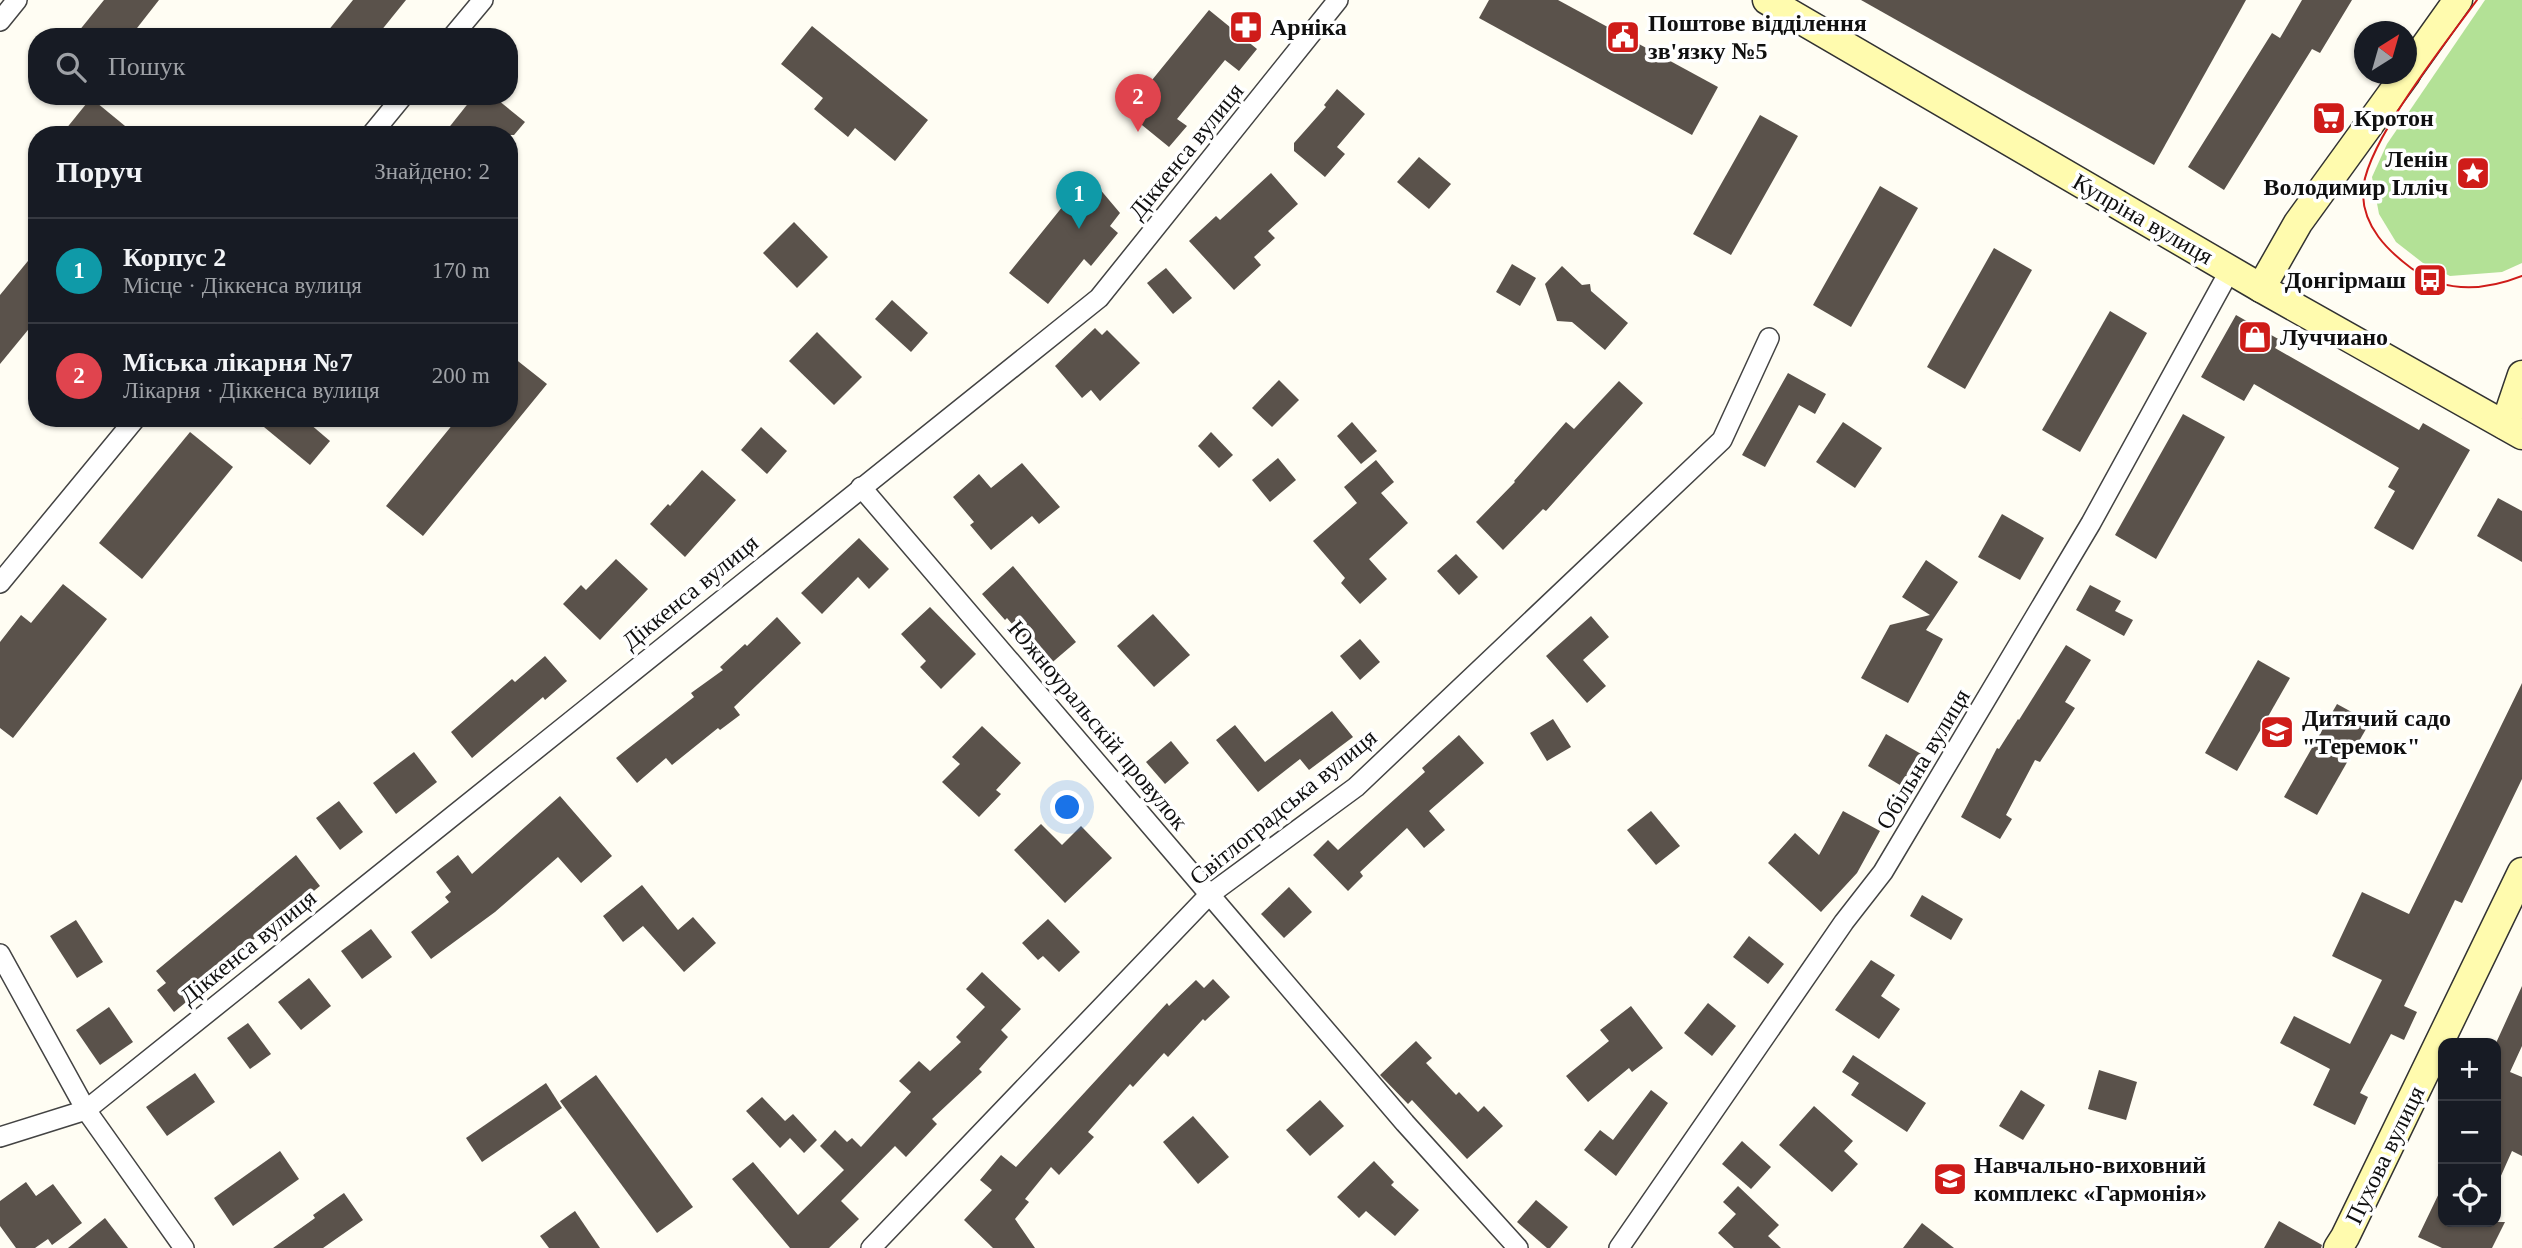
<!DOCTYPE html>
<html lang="uk">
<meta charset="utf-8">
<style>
:root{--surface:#171b24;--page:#242831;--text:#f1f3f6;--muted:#9ea1a6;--line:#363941;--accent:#ea580c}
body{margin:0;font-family:"Times New Roman",serif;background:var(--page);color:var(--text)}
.controls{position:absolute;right:21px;bottom:21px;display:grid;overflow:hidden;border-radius:14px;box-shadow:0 2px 5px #0004}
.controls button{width:63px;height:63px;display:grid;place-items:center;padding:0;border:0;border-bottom:2px solid var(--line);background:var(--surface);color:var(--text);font:35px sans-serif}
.compass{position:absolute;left:2354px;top:21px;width:63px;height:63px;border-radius:50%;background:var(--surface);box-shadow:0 2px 5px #0004;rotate:37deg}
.you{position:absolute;left:1068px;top:808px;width:24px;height:24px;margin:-18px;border:5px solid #fff;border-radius:50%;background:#1a73e8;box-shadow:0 0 0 10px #1a73e833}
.badge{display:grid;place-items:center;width:46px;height:46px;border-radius:50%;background:var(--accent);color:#fff;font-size:23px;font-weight:700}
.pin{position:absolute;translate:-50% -58px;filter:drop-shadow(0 2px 4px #0008)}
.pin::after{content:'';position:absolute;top:37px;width:24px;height:21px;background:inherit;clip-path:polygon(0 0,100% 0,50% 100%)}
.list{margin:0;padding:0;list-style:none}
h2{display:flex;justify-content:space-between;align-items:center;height:91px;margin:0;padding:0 28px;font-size:30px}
h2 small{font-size:23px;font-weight:400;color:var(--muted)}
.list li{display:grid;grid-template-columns:46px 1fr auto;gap:21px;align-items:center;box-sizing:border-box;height:105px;padding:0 28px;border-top:2px solid var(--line)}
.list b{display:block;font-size:26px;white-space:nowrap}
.list p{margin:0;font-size:23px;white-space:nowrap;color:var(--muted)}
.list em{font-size:23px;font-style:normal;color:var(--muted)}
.icon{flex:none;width:38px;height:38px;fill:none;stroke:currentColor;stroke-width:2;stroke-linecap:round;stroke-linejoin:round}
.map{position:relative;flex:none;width:2522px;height:1248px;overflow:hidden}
.search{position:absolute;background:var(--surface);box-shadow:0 2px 5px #0004;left:28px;top:28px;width:490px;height:77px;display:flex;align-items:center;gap:18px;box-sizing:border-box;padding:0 24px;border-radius:28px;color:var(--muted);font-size:26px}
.panel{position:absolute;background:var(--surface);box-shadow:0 2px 5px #0004;left:28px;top:126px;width:490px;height:301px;border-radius:28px}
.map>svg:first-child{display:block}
.forest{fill:#b3e196}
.building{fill:#5a524b}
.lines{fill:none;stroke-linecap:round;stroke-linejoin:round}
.minor-casing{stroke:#434343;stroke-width:22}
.secondary-casing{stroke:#323232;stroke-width:31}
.minor{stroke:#fff;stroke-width:19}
.secondary{stroke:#fffbae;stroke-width:28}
.tram{stroke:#cf1c19;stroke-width:2}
.labels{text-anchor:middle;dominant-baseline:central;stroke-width:7;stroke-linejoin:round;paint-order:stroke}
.poi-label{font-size:24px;font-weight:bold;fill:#101010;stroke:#fff;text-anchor:start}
.street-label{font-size:24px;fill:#101010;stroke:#fff}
</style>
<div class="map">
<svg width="2522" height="1248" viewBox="0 0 2522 1248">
<rect width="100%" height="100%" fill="#fffdf3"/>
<path class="forest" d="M2485,0h37v263l-20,9 -52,4 -27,-13 -27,-21 -17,-28 -7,-37 15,-33z"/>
<g class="building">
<path d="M104,0h55l-29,37h-56z"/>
<path d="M353,0h53l-30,37h-53z"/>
<path d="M1489,0h69l160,87 -26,48 -213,-117z"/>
<path d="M1861,0h385l-92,165z"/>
<path d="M2302,0h50l-32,53 -8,-4 -88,141 -36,-23 84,-134 8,5z"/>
<path d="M1209,10l48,39 -18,22 -14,-11 -48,59 10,7 -18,21 -43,-35z"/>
<path d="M812,26l116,94 -33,41 -40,-33 -7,9 -34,-28 9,-11 -42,-34z"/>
<path d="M1337,89l28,25 -28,33 8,7 -20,23 -31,-26v-8l32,-36 -2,-2z"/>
<path d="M474,96h19l32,26 -11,13h-71z"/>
<path d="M91,98l45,37h-75z"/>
<path d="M1760,115l38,21 -67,119 -38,-21z"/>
<path d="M1419,157l32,27 -22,25 -32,-27z"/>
<path d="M1271,173l27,31 -30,27 7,7 -21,19 7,8 -27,25 -45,-49 27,-25 4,4z"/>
<path d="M1088,175l32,38 -10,13 8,7 -27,33 -7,-7 -36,45 -39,-31z"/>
<path d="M1880,186l38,22 -67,119 -38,-22z"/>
<path d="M794,222l34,35 -31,31 -34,-35z"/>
<path d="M1994,248l38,22 -67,119 -38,-22z"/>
<path d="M37,250v69l-37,45v-69z"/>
<path d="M1512,264l24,14 -16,28 -24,-14z"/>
<path d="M1562,266l20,19 8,-1 1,7 37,32 -23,27 -33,-28 -15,-1 -12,-37z"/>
<path d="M1166,268l26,30 -19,16 -26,-31z"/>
<path d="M892,300l36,33 -17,19 -36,-33z"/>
<path d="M2110,311l37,22 -67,119 -38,-22z"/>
<path d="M2236,315l44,25 -5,8 144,82 4,-7 47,27 -57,100 -39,-22 21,-37 -7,-4 11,-19 -145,-84 -10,17 -43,-24z"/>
<path d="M1095,328l7,7 5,-5 33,33 -40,38 -9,-11 -9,8 -27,-32z"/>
<path d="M817,332l45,45 -28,28 -45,-44z"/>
<path d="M509,354l38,30 -124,152 -37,-30 72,-88h51z"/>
<path d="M1788,373l38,21 -11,20 -16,-9 -34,62 -23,-12z"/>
<path d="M1279,380l20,20 -27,27 -20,-19z"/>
<path d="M1619,381l24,22 -97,108 -3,-2 -40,41 -27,-28 39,-40 -1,-1 52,-59 8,7z"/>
<path d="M2183,414l42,23 -69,122 -41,-24z"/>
<path d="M253,418h50l27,23 -20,24z"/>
<path d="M1352,422l25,29 -16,13 -24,-28z"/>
<path d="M1843,422l39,26 -27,40 -39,-26z"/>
<path d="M761,427l26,24 -20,23 -26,-24z"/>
<path d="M190,432l43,35 -91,112 -43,-36z"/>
<path d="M1211,432l22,23 -14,13 -21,-22z"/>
<path d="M1278,458l18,22 -26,22 -18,-22z"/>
<path d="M1376,460l18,22 -13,11 27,30 -39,36 18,20 -27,25 -19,-21 4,-5 -32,-37 44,-38 -13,-16z"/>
<path d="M1022,463l38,44 -21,17 -7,-8 -41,34 -21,-25 4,-3 -21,-25 26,-23 12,14z"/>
<path d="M702,470l34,30 -51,57 -35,-33 18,-20 2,2z"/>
<path d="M2498,498l24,13v51l-45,-26z"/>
<path d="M2002,514l42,24 -24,42 -42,-23z"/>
<path d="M859,538l30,31 -20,20 -11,-12 -36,37 -21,-21z"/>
<path d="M1456,554l22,23 -19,18 -22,-24z"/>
<path d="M616,559l32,30 -48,51 -37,-36 18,-19 5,5z"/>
<path d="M1926,560l32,22 -32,48 17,9 -35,64 -47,-25 29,-53 40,-10 -28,-18z"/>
<path d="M1013,566l63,76 -28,24 -41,-48 -2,2 -23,-26z"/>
<path d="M63,584l44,35 -94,119 -13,-10v-86l21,-27 10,8z"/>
<path d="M2090,585l31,16 -6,10 18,9 -9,16 -48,-26z"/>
<path d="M930,607l46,47 -35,35 -21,-22 6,-6 -25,-27z"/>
<path d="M1153,614l37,41 -36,32 -37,-41z"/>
<path d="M1591,616l18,21 -26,23 23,26 -19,17 -41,-47z"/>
<path d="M777,617l24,26 -67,64 6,8 -20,15 -2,-2 -46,37 -6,-7 -29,25 -21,-25 78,-61 -3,-4 32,-23 -3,-3 25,-23 2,2z"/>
<path d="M1360,639l20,23 -20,18 -20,-24z"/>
<path d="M2066,645l25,15 -26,42 10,6 -35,54 -5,-2 -29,55 6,4 -12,20 -39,-22 36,-69 2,1 19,-30 1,1z"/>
<path d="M545,656l22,25 -22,19 -2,-3 -71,61 -21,-26 61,-53 3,3z"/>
<path d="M2258,660l32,18 -53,93 -32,-18z"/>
<path d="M2522,683v96l-60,124 -7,-3 -51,106 13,6 -13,28 -13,-6 -31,59 8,4 -13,28 -42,-20 17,-36 -50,-26 14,-27 56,28 32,-64 -50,-24 30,-64 47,22z"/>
<path d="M2337,704l33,18 -53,93 -33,-18z"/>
<path d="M1332,711l21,26 -44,33 -9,-11 -42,33 -42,-52 19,-15 30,37z"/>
<path d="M1553,719l18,28 -24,14 -17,-28z"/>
<path d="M982,726l39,37 -25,27 5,4 -22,23 -37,-35 18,-18 -8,-7z"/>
<path d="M1886,734l37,21 -18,33 -37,-22z"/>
<path d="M1459,735l25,28 -55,48 16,19 -21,18 -17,-20 -47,44 3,4 -15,15 -35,-36 15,-15 10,10 87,-78 -3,-4z"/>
<path d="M1171,741l18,22 -24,21 -19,-22z"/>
<path d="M414,752l23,30 -41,32 -23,-31z"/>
<path d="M560,796l52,60 -31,27 -23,-26 -63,55 -64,47 -20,-27 38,-30 -4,-5 6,-5 -15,-20 22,-17 14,19z"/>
<path d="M339,801l24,31 -23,18 -24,-32z"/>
<path d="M1651,811l29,35 -24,19 -29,-35z"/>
<path d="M1843,811l37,20 -23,42 -36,39 -53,-49 27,-30 24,22z"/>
<path d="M1041,824l21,21 19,-19 31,32 -47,45 -51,-53z"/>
<path d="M296,855l24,31 -123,99 4,5 -27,22 -17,-22 9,-7 -10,-12z"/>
<path d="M642,885l36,45 15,-13 23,26 -32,29 -41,-46 -20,16 -20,-26z"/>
<path d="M1289,887l23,25 -28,26 -23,-24z"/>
<path d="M1922,895l41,24 -12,21 -41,-24z"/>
<path d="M1048,919l32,33 -21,20 -16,-16 -5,4 -16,-17z"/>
<path d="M76,920l27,42 -26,16 -27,-42z"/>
<path d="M371,929l21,28 -30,22 -21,-28z"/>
<path d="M1749,936l35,28 -16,20 -35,-27z"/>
<path d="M1871,960l24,15 -14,21 19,13 -21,30 -44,-29z"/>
<path d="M982,972l39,37 -20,21 7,7 -29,32 3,3 -50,47 5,5 -31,33 -11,-11 -54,55 18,18 -30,29h-39l-58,-69 21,-17 45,53 46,-45 -24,-24 15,-16 12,12 5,-4 9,9 50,-55 -12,-11 20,-20 11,10 31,-29 -5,-5 29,-30 -19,-18z"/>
<path d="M309,978l22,28 -30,24 -23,-28z"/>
<path d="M1213,979l17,18 -25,24 -2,-2 -35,38 -4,-4 -31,34 -3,-3 -42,48 6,5 -35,38 -8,-8 -26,32 4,3 -14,17 20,29h-42l-29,-28 28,-30 -12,-10 21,-25 15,12 151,-164 2,3 27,-26 8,8z"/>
<path d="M2522,986v60l-12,26 12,5v79l-10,-5 -16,36v-144z"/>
<path d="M1708,1003l28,23 -24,30 -28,-23z"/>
<path d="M1631,1006l32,42 -31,24 -3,-4 -41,34 -22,-26 43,-35 -9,-11z"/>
<path d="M109,1007l24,35 -33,23 -24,-35z"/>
<path d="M248,1023l23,31 -21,15 -23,-31z"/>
<path d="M1416,1041l16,17 -6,5 30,32 3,-3 19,20 6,-6 19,20 -36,33 -55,-59 -4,4 -28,-29z"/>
<path d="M1853,1055l73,48 -19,29 -56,-37 8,-12 -17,-11z"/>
<path d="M2099,1070l38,12 -11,38 -38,-11z"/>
<path d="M195,1073l20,29 -48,34 -21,-29z"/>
<path d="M596,1075l97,132 -36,26 -97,-132z"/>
<path d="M546,1083l16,25 -80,54 -16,-24z"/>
<path d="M1651,1090l17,13 -52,73 -32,-26 16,-20 13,10z"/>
<path d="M2021,1090l24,15 -22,35 -24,-14z"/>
<path d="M762,1097l23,24 8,-7 24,26 -13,13 -14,-15 -10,10 -34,-37z"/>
<path d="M1320,1100l24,26 -34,30 -24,-26z"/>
<path d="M1814,1106l39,35 -9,10 14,13 -26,28 -53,-47z"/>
<path d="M1193,1116l36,41 -31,27 -35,-42z"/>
<path d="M1742,1141l29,26 -20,22 -29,-25z"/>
<path d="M280,1151l19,28 -66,47 -19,-28z"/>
<path d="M1374,1161l20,21 -3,3 28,25 -24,26 -29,-25 -7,7 -22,-21z"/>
<path d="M26,1182l10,14 17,-12 29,39 -30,22 -4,-6 -13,9h-19l-16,-22v-25z"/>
<path d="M2443,1185v37h62l-13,26h-50l-24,-11z"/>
<path d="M1738,1186l41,39 -11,11 13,12h-47l-16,-15 18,-19 -13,-12z"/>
<path d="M344,1193l19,27 -40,28h-50l42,-30 -2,-3z"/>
<path d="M1536,1200l32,27 -18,21h-3l-30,-26z"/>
<path d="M575,1211l25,37h-51l-9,-12z"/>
<path d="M105,1218l23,30h-60z"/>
<path d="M2279,1221l43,24 -1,3h-57z"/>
<path d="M1922,1223l32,25h-51z"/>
</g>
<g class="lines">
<g class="minor-casing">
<g id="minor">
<path d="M0,21l17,-21"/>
<path d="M452,37l31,-37"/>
<path d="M371,135l32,-39"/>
<path d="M861,487l544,636 113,125"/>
<path d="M0,583l136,-165"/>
<path d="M0,954l86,156 98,138"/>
<path d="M0,1137l86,-27 1013,-812 239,-298"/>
<path d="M871,1248l338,-353 147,-108 366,-347 47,-102"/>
<path d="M1619,1248l225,-326 39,-50 208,-349 139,-253"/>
</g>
</g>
<g class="secondary-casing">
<g id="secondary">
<path d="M1767,0l494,288 261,147"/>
<path d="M2406,73l52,-73"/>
<path d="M2261,288l37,-65 108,-149"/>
<path d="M2505,425l17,-50"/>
<path d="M2338,1248l7,-11 177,-365"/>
</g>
</g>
<use href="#minor" class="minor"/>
<use href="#secondary" class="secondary"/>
<path class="tram" d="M2477,0c-29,40 -117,149 -114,195 1,32 24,55 48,73 33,25 73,23 111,8"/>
</g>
<defs>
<g id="pharmacy-square" transform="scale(1.75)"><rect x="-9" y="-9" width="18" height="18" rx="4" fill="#cf1c19" stroke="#fff"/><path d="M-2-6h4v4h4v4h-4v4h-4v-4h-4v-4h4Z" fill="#fff"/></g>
<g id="civic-square" transform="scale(1.75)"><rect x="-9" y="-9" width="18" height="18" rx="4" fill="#cf1c19" stroke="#fff"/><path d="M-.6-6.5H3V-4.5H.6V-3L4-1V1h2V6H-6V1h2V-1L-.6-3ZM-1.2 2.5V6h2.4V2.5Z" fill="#fff"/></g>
<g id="supermarket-square" transform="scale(1.75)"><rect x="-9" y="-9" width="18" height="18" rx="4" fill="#cf1c19" stroke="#fff"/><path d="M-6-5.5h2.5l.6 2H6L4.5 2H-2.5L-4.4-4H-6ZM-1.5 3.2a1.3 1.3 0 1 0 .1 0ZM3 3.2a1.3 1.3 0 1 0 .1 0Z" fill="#fff"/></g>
<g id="sight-square" transform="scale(1.75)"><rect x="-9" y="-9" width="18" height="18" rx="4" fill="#cf1c19" stroke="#fff"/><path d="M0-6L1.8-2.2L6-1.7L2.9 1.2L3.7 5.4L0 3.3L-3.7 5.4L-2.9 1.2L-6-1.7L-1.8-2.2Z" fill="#fff"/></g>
<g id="bus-square" transform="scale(1.75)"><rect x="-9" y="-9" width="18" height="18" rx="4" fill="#cf1c19" stroke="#fff"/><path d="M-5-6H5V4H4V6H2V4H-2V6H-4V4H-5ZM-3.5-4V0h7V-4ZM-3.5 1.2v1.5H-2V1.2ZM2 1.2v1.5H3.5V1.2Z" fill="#fff"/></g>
<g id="shop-square" transform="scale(1.75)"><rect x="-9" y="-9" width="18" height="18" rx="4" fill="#cf1c19" stroke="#fff"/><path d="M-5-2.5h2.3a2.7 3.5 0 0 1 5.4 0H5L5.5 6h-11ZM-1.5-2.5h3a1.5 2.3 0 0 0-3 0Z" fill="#fff"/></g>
<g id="school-square" transform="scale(1.75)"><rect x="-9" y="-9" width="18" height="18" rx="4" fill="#cf1c19" stroke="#fff"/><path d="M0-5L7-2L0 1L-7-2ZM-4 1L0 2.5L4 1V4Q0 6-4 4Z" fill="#fff"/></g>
</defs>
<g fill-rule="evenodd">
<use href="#pharmacy-square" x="1246" y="27"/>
<use href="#civic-square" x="1623" y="37"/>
<use href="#supermarket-square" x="2329" y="118"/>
<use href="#sight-square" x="2473" y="173"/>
<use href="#bus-square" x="2430" y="280"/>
<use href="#shop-square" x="2255" y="337"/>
<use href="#school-square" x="2277" y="732"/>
<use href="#school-square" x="1950" y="1179"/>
</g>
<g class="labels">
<g class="poi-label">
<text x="1648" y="23">Поштове відділення<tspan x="1648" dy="28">зв'язку №5</tspan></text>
<text x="1270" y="27">Арніка</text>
<text x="2354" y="118">Кротон</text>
<text x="2448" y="159" text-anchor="end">Ленін<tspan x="2448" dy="28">Володимир Ілліч</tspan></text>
<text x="2406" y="280" text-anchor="end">Донгірмаш</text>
<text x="2280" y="337">Луччиано</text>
<text x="2302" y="718">Дитячий садо<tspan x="2302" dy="28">"Теремок"</tspan></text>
<text x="1974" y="1165">Навчально-виховний<tspan x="1974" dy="28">комплекс «Гармонія»</tspan></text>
</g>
<g class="street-label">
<text transform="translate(1186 151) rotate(-51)">Діккенса вулиця</text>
<text transform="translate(2143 219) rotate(30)">Купріна вулиця</text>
<text transform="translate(690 592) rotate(-39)">Діккенса вулиця</text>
<text transform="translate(1098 725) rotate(50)">Южноуральскій провулок</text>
<text transform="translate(1923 759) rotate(-59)">Обільна вулиця</text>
<text transform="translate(1283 807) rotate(-39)">Світлоградська вулиця</text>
<text transform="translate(248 947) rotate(-39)">Діккенса вулиця</text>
<text transform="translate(2385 1155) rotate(-64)">Пухова вулиця</text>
</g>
</g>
</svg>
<div class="controls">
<button>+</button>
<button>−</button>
<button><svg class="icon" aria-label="locate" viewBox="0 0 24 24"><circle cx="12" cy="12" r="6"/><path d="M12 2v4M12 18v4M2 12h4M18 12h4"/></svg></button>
</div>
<svg class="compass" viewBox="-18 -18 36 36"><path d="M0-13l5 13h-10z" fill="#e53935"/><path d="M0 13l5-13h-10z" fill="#9ea1a6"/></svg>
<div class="you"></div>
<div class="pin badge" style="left:1079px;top:229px;background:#0f9aa8">1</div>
<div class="pin badge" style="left:1138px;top:132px;background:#e0444e">2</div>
<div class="search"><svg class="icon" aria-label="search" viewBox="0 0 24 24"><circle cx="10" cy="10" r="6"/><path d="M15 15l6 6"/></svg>Пошук</div>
<section class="panel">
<h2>Поруч<small>Знайдено: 2</small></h2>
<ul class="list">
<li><span class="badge" style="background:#0f9aa8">1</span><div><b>Корпус 2</b><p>Місце · Діккенса вулиця</p></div><em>170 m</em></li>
<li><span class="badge" style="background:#e0444e">2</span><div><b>Міська лікарня №7</b><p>Лікарня · Діккенса вулиця</p></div><em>200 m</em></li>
</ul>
</section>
</div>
